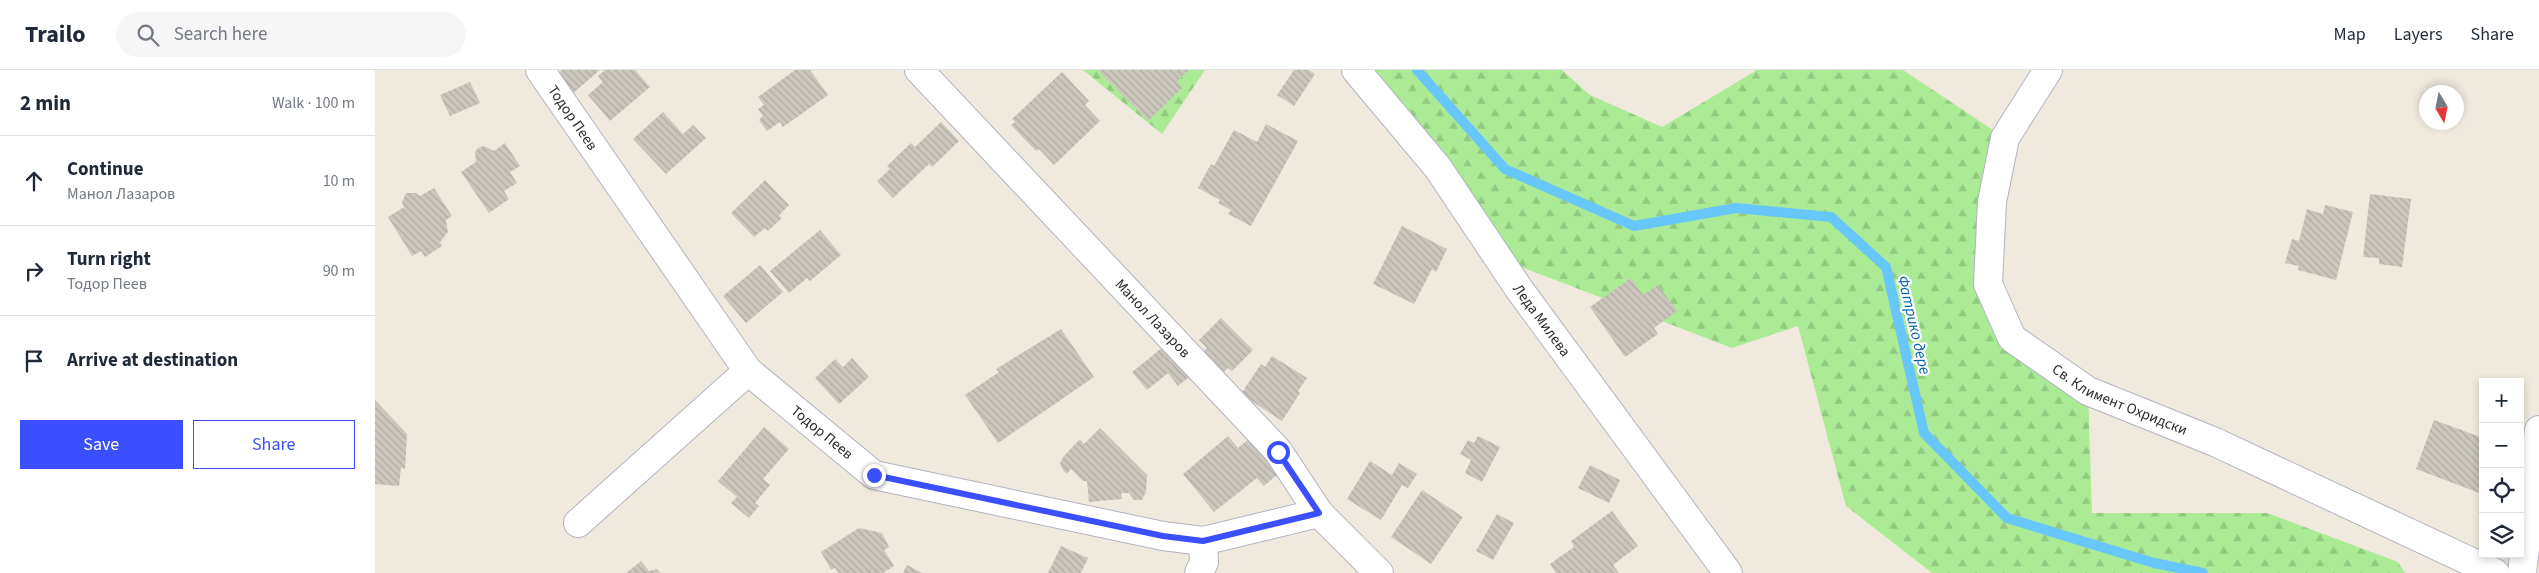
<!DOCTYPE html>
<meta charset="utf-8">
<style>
:root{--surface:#fff;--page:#f6f6f7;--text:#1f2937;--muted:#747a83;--line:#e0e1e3;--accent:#3c4fff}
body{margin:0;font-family:"Source Sans 3",sans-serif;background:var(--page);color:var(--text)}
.controls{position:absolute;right:15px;bottom:15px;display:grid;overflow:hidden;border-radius:0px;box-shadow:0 2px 8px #0003}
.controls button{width:45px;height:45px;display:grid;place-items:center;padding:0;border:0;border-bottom:1px solid var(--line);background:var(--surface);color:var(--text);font:25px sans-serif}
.compass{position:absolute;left:2044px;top:15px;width:45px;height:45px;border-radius:50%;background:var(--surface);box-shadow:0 2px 8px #0003;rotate:170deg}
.stop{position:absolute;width:15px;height:15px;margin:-11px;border:4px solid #3c4fff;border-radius:50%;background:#fff}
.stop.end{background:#3c4fff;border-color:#fff;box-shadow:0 1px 5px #0008}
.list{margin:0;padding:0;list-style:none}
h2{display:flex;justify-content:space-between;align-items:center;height:65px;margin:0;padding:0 20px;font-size:21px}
h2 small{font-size:16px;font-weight:400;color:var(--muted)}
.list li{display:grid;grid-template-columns:32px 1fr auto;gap:15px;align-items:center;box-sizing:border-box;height:90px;padding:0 20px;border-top:1px solid var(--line)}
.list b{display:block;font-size:19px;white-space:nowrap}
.list p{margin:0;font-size:16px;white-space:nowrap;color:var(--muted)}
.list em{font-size:16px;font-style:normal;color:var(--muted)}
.actions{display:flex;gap:10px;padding:15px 20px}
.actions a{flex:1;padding:11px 0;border:1px solid var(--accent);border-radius:0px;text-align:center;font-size:18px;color:var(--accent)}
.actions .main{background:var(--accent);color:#fff}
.icon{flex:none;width:28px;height:28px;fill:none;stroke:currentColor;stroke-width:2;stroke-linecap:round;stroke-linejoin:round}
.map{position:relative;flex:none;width:2164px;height:503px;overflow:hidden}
header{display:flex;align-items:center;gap:30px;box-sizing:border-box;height:70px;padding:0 25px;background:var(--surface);border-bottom:1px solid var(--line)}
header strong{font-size:24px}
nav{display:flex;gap:28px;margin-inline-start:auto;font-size:18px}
.search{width:350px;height:45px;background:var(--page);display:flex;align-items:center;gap:12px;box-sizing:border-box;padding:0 18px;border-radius:28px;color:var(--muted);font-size:19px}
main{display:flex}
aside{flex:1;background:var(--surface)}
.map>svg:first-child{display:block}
.forest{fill:url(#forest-firs)}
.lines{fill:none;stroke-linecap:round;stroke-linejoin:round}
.stream{stroke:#67c7fb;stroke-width:10}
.building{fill:url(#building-back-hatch)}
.minor-casing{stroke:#b2b3c2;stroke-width:30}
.minor{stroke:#fff;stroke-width:28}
.route{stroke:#3c4fff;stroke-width:6}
.labels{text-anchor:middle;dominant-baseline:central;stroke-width:4.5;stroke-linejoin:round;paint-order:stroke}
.street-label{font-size:15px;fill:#2d2d2d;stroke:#fff}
.water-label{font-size:16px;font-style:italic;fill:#0063ae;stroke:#fff}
</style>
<header>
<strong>Trailo</strong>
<div class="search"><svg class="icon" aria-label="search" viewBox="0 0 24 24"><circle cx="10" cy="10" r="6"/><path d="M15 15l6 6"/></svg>Search here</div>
<nav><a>Map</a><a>Layers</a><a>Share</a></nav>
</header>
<main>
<aside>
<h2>2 min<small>Walk · 100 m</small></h2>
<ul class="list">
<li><svg class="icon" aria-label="ahead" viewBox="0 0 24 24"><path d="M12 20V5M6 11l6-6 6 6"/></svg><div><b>Continue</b><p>Манол Лазаров</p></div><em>10 m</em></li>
<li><svg class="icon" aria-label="right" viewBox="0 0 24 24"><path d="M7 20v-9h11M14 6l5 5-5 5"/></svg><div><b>Turn right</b><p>Тодор Пеев</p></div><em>90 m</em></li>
<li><svg class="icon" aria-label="arrive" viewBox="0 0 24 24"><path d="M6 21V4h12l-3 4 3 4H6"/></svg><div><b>Arrive at destination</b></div></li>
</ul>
<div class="actions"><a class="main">Save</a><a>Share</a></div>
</aside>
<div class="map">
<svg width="2164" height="503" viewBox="0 0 2164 503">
<defs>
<pattern id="forest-firs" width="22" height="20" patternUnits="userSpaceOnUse" patternTransform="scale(1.25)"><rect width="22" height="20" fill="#abeb95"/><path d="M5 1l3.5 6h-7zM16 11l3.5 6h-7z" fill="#93ca81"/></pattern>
<pattern id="building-back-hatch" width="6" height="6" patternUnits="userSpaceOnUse" patternTransform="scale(1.25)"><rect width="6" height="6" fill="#cbc7bd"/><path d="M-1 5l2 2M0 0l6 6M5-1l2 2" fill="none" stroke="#afaba3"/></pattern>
</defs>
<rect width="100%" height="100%" fill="#f0eade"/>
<g class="forest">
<path d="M708,0h122l-43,64z"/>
<path d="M973,0h214l28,25 72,32 95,-57h146l102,68 -17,146 24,54 76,53 4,122h175l131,49 7,11h-473l-86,-67 -48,-180 -66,22 -239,-92z"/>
</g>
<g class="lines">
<path class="stream" d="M1042,0l88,99 129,57 102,-18 95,9 55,50 38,166 83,85 147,45 49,10"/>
</g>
<g class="building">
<path d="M187,0h38l-28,24 -16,-19z"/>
<path d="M230,0h30l15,17 -40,34 -22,-26 15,-13 -5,-6z"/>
<path d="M420,0h15l18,25 -45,32 -3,-5 -13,9 -8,-11 4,-4 -5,-7 6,-4 -6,-8z"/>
<path d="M723,0h91l-13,12 6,6 -34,33z"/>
<path d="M919,0h15l6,4 -21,32 -17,-11z"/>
<path d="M687,2l27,29 -4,4 15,16 -46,44 -15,-16 -3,2 -25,-26 4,-3 -3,-3z"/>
<path d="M95,12l10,21 -30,13 -10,-21z"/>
<path d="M288,42l20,22 10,-9 13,13 -40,36 -33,-35z"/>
<path d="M566,52l18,19 -27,26 -3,-3 -36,34 -16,-17 13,-12 -3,-3 24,-23 4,4z"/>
<path d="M891,54l32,17 -47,85 -23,-12 3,-4 -13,-7 2,-3 -22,-12 13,-24 3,2 20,-36 23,12z"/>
<path d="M130,73l15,23 -10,6 7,11 -13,8 5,8 -20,14 -28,-41 15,-10 -1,-10 3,-4 6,-2 10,5z"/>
<path d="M390,110l24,25 -10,10 3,3 -14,13 -3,-3 -11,9 -23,-24z"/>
<path d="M59,118l18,28 -6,4 2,12 -8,10 2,4 -17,11 -4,-6 -9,5 -24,-39 16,-10 -2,-5 4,-9h10l4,3z"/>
<path d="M1995,124l41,5 -9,68 -23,-3v-6l-16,-1z"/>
<path d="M1950,135l28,7 -17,68 -38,-10 1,-4 -14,-3 7,-24 7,2 8,-32 16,5z"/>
<path d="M1027,156l45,23 -11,23 -4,-3 -18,35 -41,-20z"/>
<path d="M445,160l21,25 -31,26 -3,-3 -18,15 -19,-22z"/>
<path d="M385,195l23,27 -37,31 -23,-27z"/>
<path d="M1256,208l12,17 15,-10 19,26 -23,17 4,6 -33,23 -35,-50z"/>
<path d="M846,248l32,32 -21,21 -4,-3 -4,4 -21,-20 4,-4 -8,-8z"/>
<path d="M686,259l33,48 -96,66 -33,-48 34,-23 -3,-3z"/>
<path d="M793,273l25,31 -15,12 -10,-13 -21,17 -15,-18z"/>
<path d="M897,286l35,22 -9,13 2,2 -18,28 -41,-27 20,-30 4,3z"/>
<path d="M477,288l17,19 -30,27 -24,-26 20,-19 8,8z"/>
<path d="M0,330l32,34 -2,35 -4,-1 -2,18 -24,-2z"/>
<path d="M2059,350l49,18 -1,56 -66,-25z"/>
<path d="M389,357l25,22 -26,30 7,6 -15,18 4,3 -10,12 -18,-15 6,-6 -19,-16z"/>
<path d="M725,358l47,47 -1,17 -4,8h-8l-5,-7h-8l1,6 -33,3 -2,-21h-4l-12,-12 -4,5 -4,-4 -3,-7 4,-7 16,-17 4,5z"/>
<path d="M853,366l10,12 12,-10 28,36 -14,12 -7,-8 -43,34 -31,-38z"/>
<path d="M1103,366l22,11 -18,35 -17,-9 6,-13 -11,-6 8,-14 6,3z"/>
<path d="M995,391l22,14 7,-12 18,11 -9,14 -6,-3 -21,35 -34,-21z"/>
<path d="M1215,395l30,15 -11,23 -31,-15z"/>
<path d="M1047,420l41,27 -32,47 -40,-27z"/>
<path d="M1237,441l26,35 -25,19 6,8h-63l-6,-9 24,-17 -3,-6z"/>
<path d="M1122,444l17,9 -21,37 -17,-9z"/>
<path d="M484,458l23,5 7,14 -5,3 10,16 -11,7h-45l-3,-5 -4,2 -10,-18z"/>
<path d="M686,476l27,12 -7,15h-33z"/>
<path d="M266,491l8,10 8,-2 3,4h-34z"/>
<path d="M532,495l15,8h-19z"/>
</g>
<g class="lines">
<g class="minor-casing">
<g id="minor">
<path id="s1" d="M165,0l208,301 126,104 289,61 40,5 116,-28"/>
<path id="s2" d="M544,0l359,381 41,62 60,60"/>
<path id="s3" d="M981,0l82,98 81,121 209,284"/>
<path id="s4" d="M1673,0l-43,68 -13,64 -4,82 24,54 76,53 127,51 280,131"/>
<path d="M203,453l170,-152"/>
<path d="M824,503l5,-11 -1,-21"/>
<path d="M2147,503l17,-143"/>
</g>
</g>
<use href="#minor" class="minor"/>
</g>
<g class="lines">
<path class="route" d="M499,405l289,61 40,5 116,-28 -41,-61"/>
</g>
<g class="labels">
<g class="street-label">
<text stroke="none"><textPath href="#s1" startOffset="58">Тодор Пеев</textPath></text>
<text stroke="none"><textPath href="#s2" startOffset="341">Манол Лазаров</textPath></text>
<text stroke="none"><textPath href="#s3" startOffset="312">Леда Милева</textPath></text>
<text stroke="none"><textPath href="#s4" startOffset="412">Св. Климент Охридски</textPath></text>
<text stroke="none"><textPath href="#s1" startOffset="462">Тодор Пеев</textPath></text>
</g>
<g class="water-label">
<text transform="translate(1539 255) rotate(77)">Фатрико дере</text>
</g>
</g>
</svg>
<div class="controls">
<button>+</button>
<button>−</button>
<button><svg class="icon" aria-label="locate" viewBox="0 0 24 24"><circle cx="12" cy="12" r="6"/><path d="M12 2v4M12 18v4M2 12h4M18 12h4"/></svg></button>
<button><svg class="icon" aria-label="layers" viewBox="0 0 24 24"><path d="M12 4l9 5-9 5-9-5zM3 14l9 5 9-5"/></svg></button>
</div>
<svg class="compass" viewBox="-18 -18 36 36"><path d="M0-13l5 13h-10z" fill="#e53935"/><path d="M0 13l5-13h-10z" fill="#747a83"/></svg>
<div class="stop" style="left:903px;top:382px"></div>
<div class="stop end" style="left:499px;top:405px"></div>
</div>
</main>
